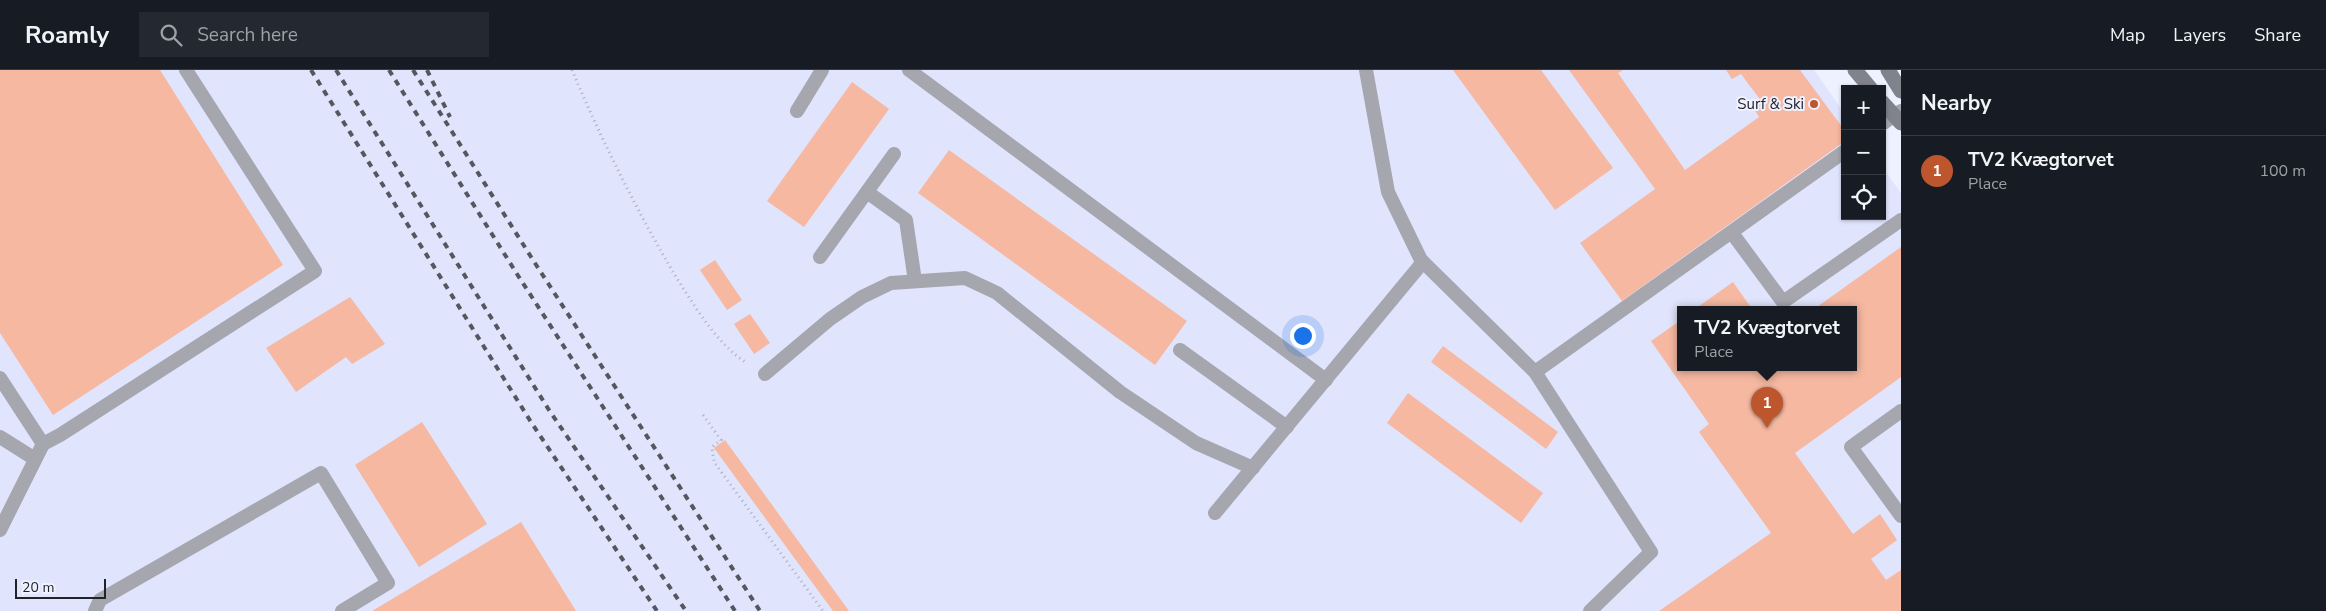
<!DOCTYPE html>
<meta charset="utf-8">
<style>
:root{--surface:#171b24;--page:#242831;--text:#f1f3f6;--muted:#9ea1a6;--line:#363941;--accent:#be562d}
body{margin:0;font-family:"Nunito Sans",sans-serif;background:var(--page);color:var(--text)}
.controls{position:absolute;right:15px;top:15px;display:grid;overflow:hidden;border-radius:0px;box-shadow:0 1px 4px #0004}
.controls button{width:45px;height:45px;display:grid;place-items:center;padding:0;border:0;border-bottom:1px solid var(--line);background:var(--surface);color:var(--text);font:25px sans-serif}
.scale{position:absolute;left:15px;bottom:12px;width:91px;box-sizing:border-box;padding-left:5px;border:2px solid #222329;border-top:0;font-size:14px;line-height:18px;white-space:nowrap;color:#222329;-webkit-text-stroke:4px #eef1ff;paint-order:stroke}
.you{position:absolute;left:1302px;top:265px;width:18px;height:18px;margin:-12px;border:4px solid #fff;border-radius:50%;background:#1a73e8;box-shadow:0 0 0 8px #1a73e833}
.badge{display:grid;place-items:center;width:32px;height:32px;border-radius:50%;background:var(--accent);color:#fff;font-size:16px;font-weight:700}
.pin{position:absolute;translate:-50% -41px;filter:drop-shadow(0 1px 2px #0008)}
.pin::after{content:'';position:absolute;top:26px;width:18px;height:15px;background:inherit;clip-path:polygon(0 0,100% 0,50% 100%)}
.popup{position:absolute;left:1677px;top:236px;width:180px;height:65px;box-sizing:border-box;display:grid;place-content:center;border-radius:0px;background:var(--surface);filter:drop-shadow(0 1px 4px #0005);font-size:16px;white-space:nowrap;color:var(--muted)}
.popup b{font-size:19px;color:var(--text)}
.popup::after{content:'';position:absolute;left:50%;top:100%;margin-left:-10px;border:10px solid transparent;border-top-color:var(--surface)}
.list{margin:0;padding:0;list-style:none}
h2{display:flex;justify-content:space-between;align-items:center;height:65px;margin:0;padding:0 20px;font-size:21px}
h2 small{font-size:16px;font-weight:400;color:var(--muted)}
.list li{display:grid;grid-template-columns:32px 1fr auto;gap:15px;align-items:center;box-sizing:border-box;height:70px;padding:0 20px;border-top:1px solid var(--line)}
.list b{display:block;font-size:19px;white-space:nowrap}
.list p{margin:0;font-size:16px;white-space:nowrap;color:var(--muted)}
.list em{font-size:16px;font-style:normal;color:var(--muted)}
.icon{flex:none;width:28px;height:28px;fill:none;stroke:currentColor;stroke-width:2;stroke-linecap:round;stroke-linejoin:round}
.map{position:relative;flex:none;width:1901px;height:541px;overflow:hidden}
header{display:flex;align-items:center;gap:30px;box-sizing:border-box;height:70px;padding:0 25px;background:var(--surface);border-bottom:1px solid var(--line)}
header strong{font-size:24px}
nav{display:flex;gap:28px;margin-inline-start:auto;font-size:18px}
.search{width:350px;height:45px;background:var(--page);display:flex;align-items:center;gap:12px;box-sizing:border-box;padding:0 18px;border-radius:0px;color:var(--muted);font-size:19px}
main{display:flex}
aside{flex:1;background:var(--surface)}
.map>svg:first-child{display:block}
.built{fill:#e0e4fc;fill-rule:evenodd}
.building{fill:#f6b8a1}
.lines{fill:none;stroke-linecap:round;stroke-linejoin:round}
.path{stroke:#adafba;stroke-width:3;stroke-dasharray:1 4;stroke-linecap:butt}
.lane{stroke:#a5a6ae;stroke-width:14}
.secondary{stroke:#80828c;stroke-width:15}
.rail{stroke:#55565e;stroke-width:4;stroke-dasharray:6 6;stroke-linecap:butt}
.poi-dot{fill:#be562d;stroke:#eef1ff;stroke-width:2}
.labels{text-anchor:middle;dominant-baseline:central;stroke-width:4;stroke-linejoin:round;paint-order:stroke}
.poi-label{font-size:15px;fill:#222329;stroke:#eef1ff;text-anchor:end}
</style>
<header>
<strong>Roamly</strong>
<div class="search"><svg class="icon" aria-label="search" viewBox="0 0 24 24"><circle cx="10" cy="10" r="6"/><path d="M15 15l6 6"/></svg>Search here</div>
<nav><a>Map</a><a>Layers</a><a>Share</a></nav>
</header>
<main>
<div class="map">
<svg width="1901" height="541" viewBox="0 0 1901 541">
<rect width="100%" height="100%" fill="#eef1ff"/>
<path class="built" d="M0,0h1814l31,44v102h37v-49l19,26v418h-1901zM1681,239h172v58h-172z"/>
<g class="building">
<path d="M0,0h160l123,195 -230,150 -53,-82z"/>
<path d="M1453,0h88l72,98 -58,42z"/>
<path d="M1569,0h54l-5,3 67,97 74,-53 -5,-8 8,-7 -21,-28 -9,5 -6,-9h74l45,61v10l-223,160 -42,-58 75,-54z"/>
<path d="M852,12l37,27 -85,118 -37,-26z"/>
<path d="M949,80l238,171 -32,44 -237,-172z"/>
<path d="M1901,177v130l-106,76 58,81 27,-20 17,26 -26,19 15,21 15,-10v41h-242l112,-78 -72,-101 10,-8 -58,-83 30,-21v47h172v-58h-39z"/>
<path d="M715,190l27,40 -15,10 -27,-40z"/>
<path d="M1733,212l19,27h-57z"/>
<path d="M350,227l35,47 -33,20 -6,-7 -50,35 -30,-44z"/>
<path d="M750,244l20,29 -16,11 -20,-30z"/>
<path d="M1443,276l115,86 -12,17 -115,-87z"/>
<path d="M1408,323l135,100 -22,30 -134,-100z"/>
<path d="M422,352l65,102 -68,43 -64,-102z"/>
<path d="M725,370l124,171h-16l-119,-163z"/>
<path d="M521,452l55,89h-204z"/>
</g>
<g class="lines">
<g class="path">
<path d="M572,0c29,69 63,137 101,202 19,30 43,72 74,91"/>
<path d="M703,345l18,25 -9,7 2,15 109,149"/>
</g>
<g class="lane">
<path d="M909,0l417,310"/>
<path d="M1366,0l22,122 33,68 114,112 116,180 -61,59"/>
<path d="M797,41l25,-41"/>
<path d="M1882,54l19,-13"/>
<path d="M867,122l39,28 9,61"/>
<path d="M1732,163l51,69 118,-82"/>
<path d="M820,187l74,-103"/>
<path d="M1180,280l107,77"/>
<path d="M1535,302l310,-221"/>
<path d="M765,304l65,-55 32,-22 29,-14 74,-5 32,15 123,99 76,51 57,25"/>
<path d="M0,308l43,66 -43,86"/>
<path d="M1901,341l-50,36 50,69"/>
<path d="M0,367l35,22"/>
<path d="M43,374l17,-9 255,-164 -129,-201"/>
<path d="M1215,443l208,-251"/>
<path d="M95,541l5,-11 221,-127 67,110 -46,28"/>
</g>
<g class="secondary">
<path d="M1855,0l16,19"/>
<path d="M1888,0l13,21"/>
<path d="M1882,32l19,21"/>
</g>
<g class="rail">
<path d="M311,0l220,352 126,189"/>
<path d="M336,0l213,340 137,201"/>
<path d="M389,0l128,204 218,337"/>
<path d="M413,0l120,190 227,351"/>
<path d="M427,0l23,47"/>
</g>
</g>
<circle class="poi-dot" cx="1814" cy="34" r="5"/>
<g class="labels">
<g class="poi-label">
<text x="1804" y="34">Surf &amp; Ski</text>
</g>
</g>
</svg>
<div class="controls">
<button>+</button>
<button>−</button>
<button><svg class="icon" aria-label="locate" viewBox="0 0 24 24"><circle cx="12" cy="12" r="6"/><path d="M12 2v4M12 18v4M2 12h4M18 12h4"/></svg></button>
</div>
<div class="scale">20 m</div>
<div class="you"></div>
<div class="pin badge" style="left:1767px;top:358px">1</div>
<div class="popup"><b>TV2 Kvægtorvet</b>Place</div>
</div>
<aside>
<h2>Nearby<small></small></h2>
<ul class="list">
<li><span class="badge">1</span><div><b>TV2 Kvægtorvet</b><p>Place</p></div><em>100 m</em></li>
</ul>
</aside>
</main>
